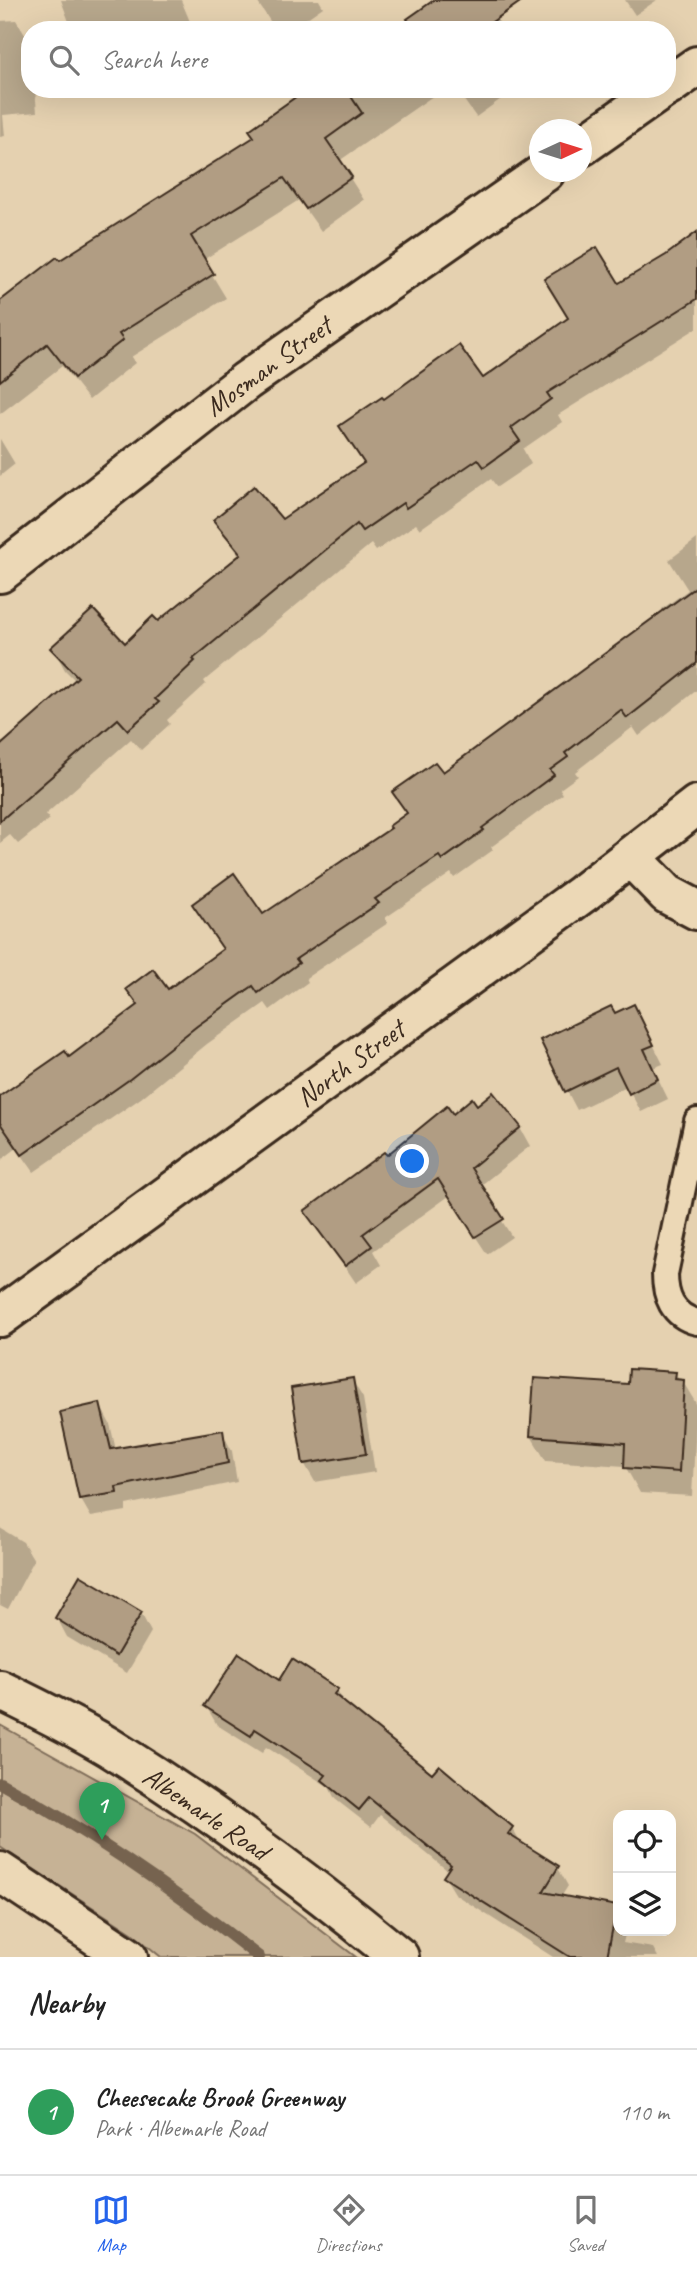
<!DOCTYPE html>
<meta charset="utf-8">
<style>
:root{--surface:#fff;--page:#f2f2f2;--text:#222;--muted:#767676;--line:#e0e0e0;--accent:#2563eb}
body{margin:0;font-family:Caveat,sans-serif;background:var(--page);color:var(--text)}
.controls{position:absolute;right:21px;bottom:21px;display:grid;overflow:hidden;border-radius:14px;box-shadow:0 7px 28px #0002}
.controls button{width:63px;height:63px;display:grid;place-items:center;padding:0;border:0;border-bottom:2px solid var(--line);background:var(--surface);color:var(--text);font:35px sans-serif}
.compass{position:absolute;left:529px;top:119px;width:63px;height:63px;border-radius:50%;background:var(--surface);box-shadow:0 7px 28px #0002;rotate:86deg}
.you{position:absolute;left:413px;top:1162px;width:24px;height:24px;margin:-18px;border:5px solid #fff;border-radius:50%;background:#1a73e8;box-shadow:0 0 0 10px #1a73e833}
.badge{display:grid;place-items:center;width:46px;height:46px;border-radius:50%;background:var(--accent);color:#fff;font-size:23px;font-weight:700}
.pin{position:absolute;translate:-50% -58px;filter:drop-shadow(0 2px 4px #0008)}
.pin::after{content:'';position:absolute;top:37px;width:24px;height:21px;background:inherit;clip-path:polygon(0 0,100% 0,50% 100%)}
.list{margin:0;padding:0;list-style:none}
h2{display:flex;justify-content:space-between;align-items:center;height:91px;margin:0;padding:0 28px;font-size:30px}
h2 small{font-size:23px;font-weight:400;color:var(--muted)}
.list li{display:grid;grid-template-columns:46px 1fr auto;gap:21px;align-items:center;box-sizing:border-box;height:126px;padding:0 28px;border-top:2px solid var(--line)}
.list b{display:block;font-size:26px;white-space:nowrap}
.list p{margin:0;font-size:23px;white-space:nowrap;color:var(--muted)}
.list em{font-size:23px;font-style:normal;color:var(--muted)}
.icon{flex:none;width:38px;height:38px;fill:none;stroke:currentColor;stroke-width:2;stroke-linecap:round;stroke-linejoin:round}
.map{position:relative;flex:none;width:697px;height:1957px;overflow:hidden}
.search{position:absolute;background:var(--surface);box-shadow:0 7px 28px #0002;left:21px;right:21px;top:21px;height:77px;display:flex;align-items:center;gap:18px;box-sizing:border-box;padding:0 24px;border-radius:28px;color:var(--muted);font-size:26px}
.sheet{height:217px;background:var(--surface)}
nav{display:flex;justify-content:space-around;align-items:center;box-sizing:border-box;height:98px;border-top:2px solid var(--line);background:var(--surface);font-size:19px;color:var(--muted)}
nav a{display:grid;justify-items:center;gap:4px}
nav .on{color:var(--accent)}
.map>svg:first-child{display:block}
.green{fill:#c6b295;stroke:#806e5a;stroke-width:2}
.shadow{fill:#0003}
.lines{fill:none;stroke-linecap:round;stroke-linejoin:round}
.stream{stroke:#766450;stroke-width:12}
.building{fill:#b19d83;stroke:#3b2a1e;stroke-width:2}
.service-casing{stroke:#3b2a1e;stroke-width:30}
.minor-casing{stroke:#3b2a1e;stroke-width:44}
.secondary-casing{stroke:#3b2a1e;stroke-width:44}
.service{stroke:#ecd8b6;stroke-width:24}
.minor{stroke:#ecd8b6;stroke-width:38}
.secondary{stroke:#ecd8b6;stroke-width:38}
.labels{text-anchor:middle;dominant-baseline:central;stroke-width:5;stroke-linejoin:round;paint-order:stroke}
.street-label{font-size:28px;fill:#3b2a1e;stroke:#ecd8b6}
</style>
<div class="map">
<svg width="697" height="1957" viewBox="0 0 697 1957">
<rect width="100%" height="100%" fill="#e5d1b0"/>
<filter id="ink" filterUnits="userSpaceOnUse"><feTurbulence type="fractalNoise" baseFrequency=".0143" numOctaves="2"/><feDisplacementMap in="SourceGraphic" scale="14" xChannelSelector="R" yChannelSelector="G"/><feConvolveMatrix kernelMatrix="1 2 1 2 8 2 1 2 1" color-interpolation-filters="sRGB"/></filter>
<g filter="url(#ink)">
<path class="green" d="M0,1725l195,109 161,123h-195l-29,-24 -132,-86z"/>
<g class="shadow">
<path d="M61,0h120l10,24 -14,6h-105z"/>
<path d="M256,0h63l4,7 -33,23h-14z"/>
<path d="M435,0h49l20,30h-111z"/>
<path d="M625,0h32l-22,15z"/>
<path d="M16,20l14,23v46h5l2,23 -34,3 2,21 -5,1v-116z"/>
<path d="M309,89h134l-104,72 25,39 -43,31 -22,-31 -96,60 23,38 -95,59 4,6 -46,37 -27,-34 -62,48v-111l60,-40 196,-125z"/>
<path d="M456,89h59l-39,28z"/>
<path d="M697,235v93l-139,87 4,7 -39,27 8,15 -34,23 -6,-8 -71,50 -4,-5 -40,27 -5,-7 -167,137 2,3 -39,36 3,4 -29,26 -10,-11 -85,75 3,5 -31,25 -8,-9 -10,8v-103l4,4 72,-63 -11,-11 -12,-22 72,-2 33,-22 82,-67 -24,-37 66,2 83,-57 18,-64 100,-20 136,-95 48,-30z"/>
<path d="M0,439l15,25 -15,12z"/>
<path d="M697,539v151l-58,46 -6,-9 -58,45 3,4 -18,13 3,5 -72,53 2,3 -39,28 -3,-5 -66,45 3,5 -82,55 2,4 -38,28 -5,-7 -58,41 -66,54 -107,74 -17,-24 -17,13v-63l69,-38 69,-53 -10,-17 40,1 56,-40 -30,-46 69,12 130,-88 15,-14 -14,-22 48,-18 222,-162 -2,-4 26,-19 -19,-30z"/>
<path d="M634,1006l29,58 -10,4 15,31 -27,13 -14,-26 -50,24 -10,-19 47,-76z"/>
<path d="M492,1094l28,34 10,18 -50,40 32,51 -25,17 -38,-58 -76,55 8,14 -25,18 -49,-72 146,-95 23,-9z"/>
<path d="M675,1373l5,9h3l14,23 -5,91 -52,-3 -15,-27 -79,-5 -15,-25 99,-50z"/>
<path d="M352,1380l11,18 12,74 -60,10 -11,-19z"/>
<path d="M100,1405l10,19 6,26 106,-18 10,19 5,31 -111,23v6l-35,6 -11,-19z"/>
<path d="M0,1528l23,14 11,18 -26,49 -8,-4z"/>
<path d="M141,1613l10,19 -24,41 -60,-36 -10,-19z"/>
<path d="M280,1682l57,8 8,15 87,71 80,52 9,16 37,24 10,18 -7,11 55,11 2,4v19h8l-3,12 30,5 5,9h-105l-97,-62 -11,-18 3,-6 -68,-56 -9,12 -36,-28 -6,-12 -63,-40 -4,6 -45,-28 -11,-19z"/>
</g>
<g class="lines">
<path class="stream" d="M0,1783c89,48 179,111 259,174"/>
</g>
<g class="building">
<path d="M434,0h89l-38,27 2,3h-72l-8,-11z"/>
<path d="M307,89h39l16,24 -36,26 26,38 -46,32 -22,-31 -93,58 23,38 -95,60 4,6 -49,38 -27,-34 -47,37v-80l57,-44 3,3 194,-123 -5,-7z"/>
<path d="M697,232v67l-150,94 4,6 -40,29 9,13 -36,26 -6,-8 -72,49 -3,-5 -41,28 -5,-7 -164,135 2,2 -40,38 4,3 -31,28 -10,-11 -118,102v-75l78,-69 -28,-29 43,-39 32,34 28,-27 5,5 83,-67 -28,-34 41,-34 28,33 82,-56 -25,-37 43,-29 2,2 75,-54 24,33 85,-60 -24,-39 53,-32 22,36 47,-28z"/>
<path d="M697,586v77l-70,55 -6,-8 -56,43 3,4 -18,13 4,5 -72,53 2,2 -42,30 -3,-4 -64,43 4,4 -83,56 3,4 -41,30 -5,-7 -56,40 -67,53 -108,76 -22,-32v-27l65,-45 4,6 69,-52 -12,-16 27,-20 15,20 55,-40 -31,-45 42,-31 29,41 128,-86 -2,-2 18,-13 -15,-21 43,-30 8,10z"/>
<path d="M634,1004l20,41 -10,4 14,30 -29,15 -13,-27 -51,25 -25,-52 71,-34 4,7z"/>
<path d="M493,1092l28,35 -50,41 33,51 -29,18 -37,-58 -75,55 9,12 -27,20 -41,-55 80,-59 3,3 60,-49 6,8 19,-16 5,7z"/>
<path d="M629,1369l47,3 -1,7 9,1 -5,92 -55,-4 1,-25 -95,-7 4,-58 94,6z"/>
<path d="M353,1378l13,76 -63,10 -12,-76z"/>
<path d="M100,1403l11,46 112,-19 5,33 -112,24 1,6 -38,6 -19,-87z"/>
<path d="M80,1575l62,37 -26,44 -61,-38z"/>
<path d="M239,1653l40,27 13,-21 46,30 -4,5 98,79 7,-8 74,62 -5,7 51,32 -16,26 74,14 -10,51h-37l-127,-80 8,-12 -82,-67 -10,12 -37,-30 4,-5 -71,-46 -4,7 -47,-30z"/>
</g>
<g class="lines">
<g class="service-casing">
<path id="service" d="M697,1121l-32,153c0,22 7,42 32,48"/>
</g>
<g class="minor-casing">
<g id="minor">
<path d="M667,87l30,-21"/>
<path d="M582,146l81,-57"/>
<path d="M0,573l246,-192 299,-209"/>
<path d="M631,857l36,37 30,16"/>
<path d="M0,1690c37,18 74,36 109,57 101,63 198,134 290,210"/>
<path d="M0,1872l128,85"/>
</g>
</g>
<g class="secondary-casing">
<path id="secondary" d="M0,1317l582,-423 115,-89"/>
</g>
<use href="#service" class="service"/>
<use href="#minor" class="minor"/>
<use href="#secondary" class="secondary"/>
</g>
</g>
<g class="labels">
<g class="street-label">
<text transform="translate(268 366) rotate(-36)">Mosman Street</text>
<text transform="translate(350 1063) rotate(-36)">North Street</text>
<text transform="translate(206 1813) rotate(34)">Albemarle Road</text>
</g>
</g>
</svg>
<div class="controls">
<button><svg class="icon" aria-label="locate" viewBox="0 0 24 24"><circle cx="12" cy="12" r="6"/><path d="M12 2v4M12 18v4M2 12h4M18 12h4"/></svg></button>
<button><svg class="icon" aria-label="layers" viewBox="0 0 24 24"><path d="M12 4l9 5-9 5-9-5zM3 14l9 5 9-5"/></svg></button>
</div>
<svg class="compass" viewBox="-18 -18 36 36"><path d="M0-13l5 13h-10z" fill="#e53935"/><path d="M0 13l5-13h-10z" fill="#767676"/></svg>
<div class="you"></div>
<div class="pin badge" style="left:102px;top:1840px;background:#2e9e5b">1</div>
<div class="search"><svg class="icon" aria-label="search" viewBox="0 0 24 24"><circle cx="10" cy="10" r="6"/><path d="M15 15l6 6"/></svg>Search here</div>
</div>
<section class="sheet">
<h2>Nearby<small></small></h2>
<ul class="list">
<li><span class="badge" style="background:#2e9e5b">1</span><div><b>Cheesecake Brook Greenway</b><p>Park · Albemarle Road</p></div><em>110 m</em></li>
</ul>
</section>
<nav>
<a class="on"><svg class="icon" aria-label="map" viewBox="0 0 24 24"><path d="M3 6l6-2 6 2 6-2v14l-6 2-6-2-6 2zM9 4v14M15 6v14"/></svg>Map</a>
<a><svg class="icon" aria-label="directions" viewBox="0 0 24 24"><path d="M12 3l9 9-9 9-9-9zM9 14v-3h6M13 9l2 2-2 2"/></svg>Directions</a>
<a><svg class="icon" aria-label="saved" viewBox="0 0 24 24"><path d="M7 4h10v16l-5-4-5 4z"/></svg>Saved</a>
</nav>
